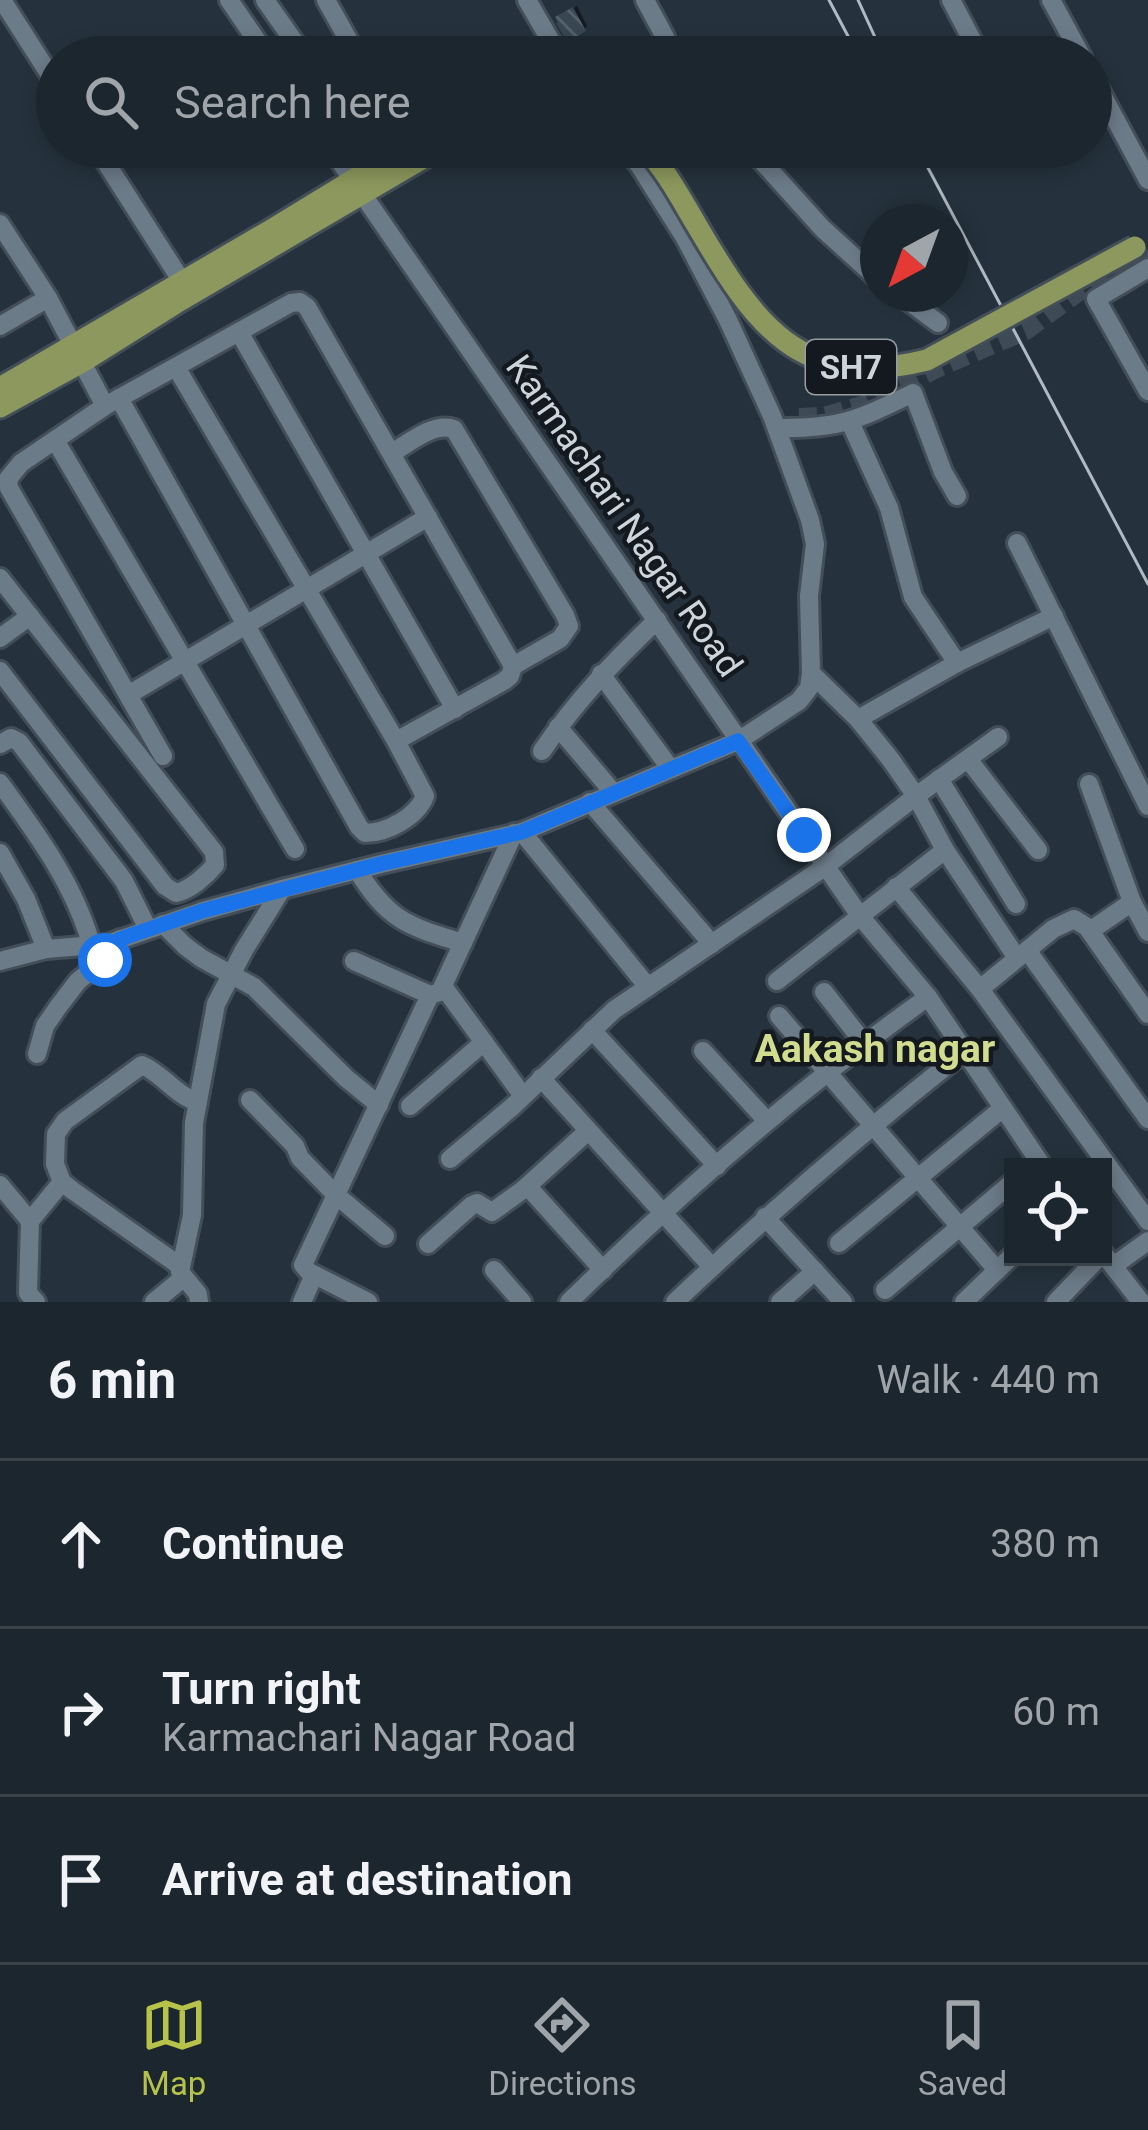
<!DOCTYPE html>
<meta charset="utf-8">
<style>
:root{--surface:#1c262e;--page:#252e36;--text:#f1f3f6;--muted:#a0a5aa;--line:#3a434a;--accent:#b6c249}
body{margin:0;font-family:Roboto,sans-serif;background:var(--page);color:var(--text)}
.controls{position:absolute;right:36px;bottom:36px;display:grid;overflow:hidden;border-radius:0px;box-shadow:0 6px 18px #0003}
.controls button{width:108px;height:108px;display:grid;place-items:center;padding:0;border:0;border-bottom:3px solid var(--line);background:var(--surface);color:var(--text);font:60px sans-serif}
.compass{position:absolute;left:860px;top:204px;width:108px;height:108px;border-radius:50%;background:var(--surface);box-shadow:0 6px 18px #0003;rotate:221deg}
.stop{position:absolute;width:36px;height:36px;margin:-27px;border:9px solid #1a73e8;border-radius:50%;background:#fff}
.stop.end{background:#1a73e8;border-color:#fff;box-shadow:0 3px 12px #0008}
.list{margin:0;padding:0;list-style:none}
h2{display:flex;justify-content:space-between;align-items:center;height:156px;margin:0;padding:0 48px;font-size:51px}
h2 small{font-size:39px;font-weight:400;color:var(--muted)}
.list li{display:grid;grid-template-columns:78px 1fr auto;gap:36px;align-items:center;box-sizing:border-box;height:168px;padding:0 48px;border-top:3px solid var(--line)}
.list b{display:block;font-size:45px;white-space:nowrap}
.list p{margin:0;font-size:39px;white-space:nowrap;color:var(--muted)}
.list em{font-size:39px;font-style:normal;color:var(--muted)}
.icon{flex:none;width:66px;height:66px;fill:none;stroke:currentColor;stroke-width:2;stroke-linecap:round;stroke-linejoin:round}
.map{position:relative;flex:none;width:1148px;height:1302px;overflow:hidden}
.search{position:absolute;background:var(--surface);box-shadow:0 6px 18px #0003;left:36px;right:36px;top:36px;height:132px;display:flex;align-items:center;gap:30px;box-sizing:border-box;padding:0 42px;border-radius:66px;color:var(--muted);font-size:45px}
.sheet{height:660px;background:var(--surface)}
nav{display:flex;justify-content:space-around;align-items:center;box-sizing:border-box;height:168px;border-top:3px solid var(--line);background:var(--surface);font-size:33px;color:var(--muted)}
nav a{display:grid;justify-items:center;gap:6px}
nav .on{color:var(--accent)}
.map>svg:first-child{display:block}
.shadow{fill:#0007}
.building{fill:url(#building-back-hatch)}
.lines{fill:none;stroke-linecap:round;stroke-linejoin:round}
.minor-tunnel{stroke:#3e4a55;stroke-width:18;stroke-dasharray:18 9;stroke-linecap:butt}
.minor-casing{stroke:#434e58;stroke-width:24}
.major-casing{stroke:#434e58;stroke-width:27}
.minor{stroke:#6c7b88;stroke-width:18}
.major{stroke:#8c985d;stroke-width:21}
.rail{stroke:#b1bac2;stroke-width:3}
.major-bridge-casing{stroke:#434e58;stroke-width:27;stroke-linecap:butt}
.major-bridge{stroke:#8c985d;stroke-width:21}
.route{stroke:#1a73e8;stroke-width:15}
.labels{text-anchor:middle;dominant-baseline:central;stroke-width:9;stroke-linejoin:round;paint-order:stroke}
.shield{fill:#13191e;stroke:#959da3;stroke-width:3}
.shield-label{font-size:33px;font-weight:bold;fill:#cdd5dc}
.street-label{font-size:36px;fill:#cdd5dc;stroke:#13191e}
.neighbourhood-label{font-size:39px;font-weight:bold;fill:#d2dc8f;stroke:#13191e}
</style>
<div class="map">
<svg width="1148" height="1302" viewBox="0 0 1148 1302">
<defs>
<pattern id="building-back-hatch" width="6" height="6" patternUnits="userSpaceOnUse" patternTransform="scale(3)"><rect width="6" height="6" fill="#394753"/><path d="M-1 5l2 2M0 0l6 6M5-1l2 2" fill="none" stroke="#54616b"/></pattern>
</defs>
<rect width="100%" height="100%" fill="#25323d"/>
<path class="shadow" d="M577,6l10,20 -3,3 -22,-15z"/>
<path class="building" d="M573,7l13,24 -19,11 -11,-19 2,-1 -3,-5z"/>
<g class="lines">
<path class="minor-tunnel" d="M799,417l25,-1 41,-12 74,-36 87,-37 57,-42 65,-38"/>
<g class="minor-casing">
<g id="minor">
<path d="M2,0l55,86"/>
<path d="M229,0l39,57"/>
<path d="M265,0l40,57"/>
<path d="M326,0l32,57"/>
<path d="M527,0l33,57"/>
<path d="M645,0l20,37 2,8 -9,12"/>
<path d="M951,0l30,57"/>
<path d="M1051,0l31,57"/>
<path d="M1091,74l57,106"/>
<path d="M96,147l92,144"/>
<path d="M330,147l530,769 68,81 115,170"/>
<path d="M749,147l73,81 56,51"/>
<path d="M1028,147l3,5"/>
<path d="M0,224l48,74 57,108"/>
<path d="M1148,268l-52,31 52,92"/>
<path d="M899,294l39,29"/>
<path d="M0,326l48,-28"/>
<path d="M239,332l216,377"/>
<path d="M119,398l240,429 6,6c22,0 52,-16 60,-37l-29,-55 -220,-374"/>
<path d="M850,422l39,86 24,89 44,66"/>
<path d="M777,428c62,1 81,-8 136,-35l30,79 14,24"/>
<path d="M55,440l240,409"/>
<path d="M392,453c17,-10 41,-31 62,-24l111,186 4,11 -9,13 -47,27"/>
<path d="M1017,543l131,263"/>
<path d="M0,578l214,274 1,13c-9,11 -25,25 -39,28l-11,-7 -165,-215"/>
<path d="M0,638l30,-22"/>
<path d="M811,673l47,46 33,41 25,36 29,54 72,108"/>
<path d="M601,674l69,94"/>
<path d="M128,695l300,-178"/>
<path d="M858,719l99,-56 97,-47"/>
<path d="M558,727l55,65"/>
<path d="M0,744l11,-6 8,4 105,139 24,48"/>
<path d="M542,751c33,-49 72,-90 115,-131"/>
<path d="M163,756l-154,-268 -1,-9 13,-16 84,-57 186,-103 9,-1 7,5 206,359 -3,10 -6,5 -108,60"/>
<path d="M968,759l70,91"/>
<path d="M939,779l77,125"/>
<path d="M0,783c37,51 75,102 92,164"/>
<path d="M1089,784l43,118"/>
<path d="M590,802l122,142"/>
<path d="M522,832l126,155"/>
<path d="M0,853l26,46 20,50"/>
<path d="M357,870c32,51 50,56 106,73"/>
<path d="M896,887l84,102 168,232"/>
<path d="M163,924l22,22 16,12 53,29 92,91 33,27"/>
<path d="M1090,931l42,-29 16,30"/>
<path d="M1027,950l121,169"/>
<path d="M0,961l46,-12 61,-5 96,-33 79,-22 99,-25 141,-32 216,-91 61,-40 10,-13 2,-15 -2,-77 6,-52 -5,-24 -38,-104 -44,-96 -43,-82 -46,-73 -15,-18"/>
<path d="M354,961l76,34 10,-3 74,-159"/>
<path d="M777,981l168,-131"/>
<path d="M443,986l80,110"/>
<path d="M980,989l73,-60 21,-10 13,8 61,87"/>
<path d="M824,992l40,51"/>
<path d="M779,1016l218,254"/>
<path d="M592,1030l125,136"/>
<path d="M703,1051l64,70"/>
<path d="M37,1054l8,-28 13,-19 20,-26 34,-27 8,-15"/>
<path d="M541,1078l171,189"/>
<path d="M250,1100l45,46 5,12 36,37 49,41"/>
<path d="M410,1106l74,-64"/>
<path d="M450,1159l62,-52 102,-97 212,-144 90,-70 82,-59"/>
<path d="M0,1185l30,36"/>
<path d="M524,1189l64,-58"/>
<path d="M765,1217l78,85"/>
<path d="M839,1243l164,-135"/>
<path d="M428,1244l44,-39 5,-2 15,9 32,-23h6l73,81"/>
<path d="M1103,1253l38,49"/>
<path d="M180,1266l-108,-76 -10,-8 -7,-18 1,-30 9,-13 77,-56c21,9 34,31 56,37"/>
<path d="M1113,1266l35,-25"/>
<path d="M494,1270l28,32"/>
<path d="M885,1290l128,-108"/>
<path d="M36,1302l-8,-9 2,-72 32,-39"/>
<path d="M154,1302l29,-24"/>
<path d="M199,1302l-1,-8 -18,-22 12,-57 2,-92 22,-119 28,-54 38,-61"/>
<path d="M302,1302l12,-27"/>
<path d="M368,1302l-59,-30 -6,-7 127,-270"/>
<path d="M569,1302c112,-110 231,-214 359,-305"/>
<path d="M675,1302c93,-88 189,-171 290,-251"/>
<path d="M780,1302l35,-31"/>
<path d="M964,1302l49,-47"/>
<path d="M1056,1302l43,-45"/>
</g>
</g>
<g class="major-casing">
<g id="major">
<path d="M0,388l271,-158 136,-83"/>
<path d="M0,407l82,-45 94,-59 266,-156"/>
</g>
</g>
<use href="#minor" class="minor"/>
<use href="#major" class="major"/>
<g class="rail">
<path d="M829,0l30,57"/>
<path d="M858,0l26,57"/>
<path d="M917,147l231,437"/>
</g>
<g class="major-bridge-casing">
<path id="major-bridge" d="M644,147c22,23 36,50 52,77 58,99 103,168 231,136l208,-113"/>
</g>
<use href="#major-bridge" class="major-bridge"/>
</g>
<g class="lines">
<path class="route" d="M105,960l15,-21 82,-28 178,-47 142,-32 216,-91 66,94"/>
</g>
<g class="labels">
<rect class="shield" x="806" y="340" width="90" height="54" rx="9"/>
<g class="shield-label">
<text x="851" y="367">SH7</text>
</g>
<g class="street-label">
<text transform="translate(624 516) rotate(55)">Karmachari Nagar Road</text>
</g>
<g class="neighbourhood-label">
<text x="875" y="1049">Aakash nagar</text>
</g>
</g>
</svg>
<div class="controls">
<button><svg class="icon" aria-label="locate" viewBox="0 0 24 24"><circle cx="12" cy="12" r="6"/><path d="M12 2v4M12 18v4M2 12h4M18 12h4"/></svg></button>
</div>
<svg class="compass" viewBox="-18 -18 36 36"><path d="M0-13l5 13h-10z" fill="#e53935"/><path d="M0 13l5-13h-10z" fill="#a0a5aa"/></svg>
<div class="stop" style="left:105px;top:960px"></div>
<div class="stop end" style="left:804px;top:835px"></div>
<div class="search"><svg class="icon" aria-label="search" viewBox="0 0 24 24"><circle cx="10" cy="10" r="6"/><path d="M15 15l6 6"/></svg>Search here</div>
</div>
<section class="sheet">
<h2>6 min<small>Walk · 440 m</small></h2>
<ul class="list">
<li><svg class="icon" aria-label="ahead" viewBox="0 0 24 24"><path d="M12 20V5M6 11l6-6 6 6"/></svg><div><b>Continue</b></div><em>380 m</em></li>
<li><svg class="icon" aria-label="right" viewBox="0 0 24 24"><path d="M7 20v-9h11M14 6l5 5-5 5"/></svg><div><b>Turn right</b><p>Karmachari Nagar Road</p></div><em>60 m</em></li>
<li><svg class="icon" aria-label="arrive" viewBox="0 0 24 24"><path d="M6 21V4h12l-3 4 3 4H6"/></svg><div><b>Arrive at destination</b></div></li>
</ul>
</section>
<nav>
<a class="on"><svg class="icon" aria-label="map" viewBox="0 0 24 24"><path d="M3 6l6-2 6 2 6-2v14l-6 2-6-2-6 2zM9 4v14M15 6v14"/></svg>Map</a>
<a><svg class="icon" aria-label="directions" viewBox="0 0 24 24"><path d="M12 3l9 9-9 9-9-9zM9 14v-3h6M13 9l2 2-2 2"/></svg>Directions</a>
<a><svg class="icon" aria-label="saved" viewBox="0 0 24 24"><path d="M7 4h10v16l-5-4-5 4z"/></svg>Saved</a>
</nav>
